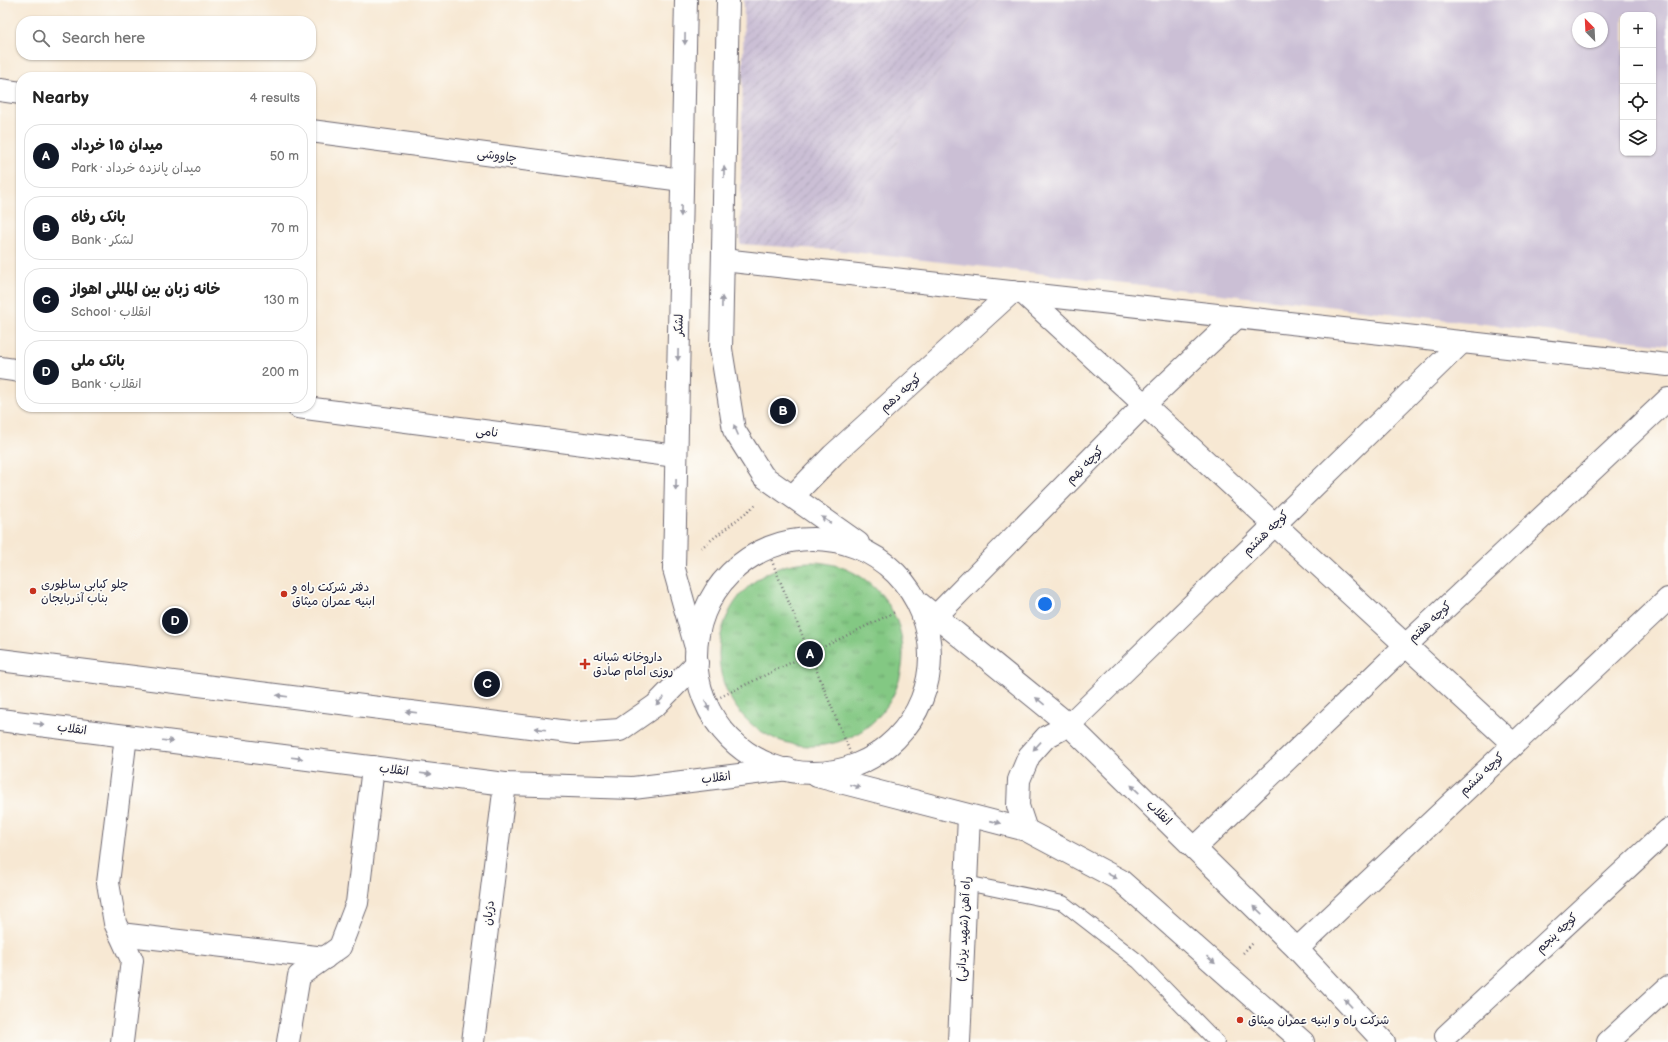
<!DOCTYPE html>
<meta charset="utf-8">
<style>
:root{--surface:#fff;--page:#f6f6f6;--text:#222;--muted:#767676;--line:#e0e0e0;--accent:#111827}
body{margin:0;font-family:"Balsamiq Sans","Playpen Sans Arabic",sans-serif;background:var(--page);color:var(--text)}
.controls{position:absolute;right:12px;top:12px;display:grid;overflow:hidden;border-radius:8px;box-shadow:0 1px 3px #0004}
.controls button{width:36px;height:36px;display:grid;place-items:center;padding:0;border:0;border-bottom:1px solid var(--line);background:var(--surface);color:var(--text);font:20px sans-serif}
.compass{position:absolute;left:1572px;top:12px;width:36px;height:36px;border-radius:50%;background:var(--surface);box-shadow:0 1px 3px #0004;rotate:336deg}
.you{position:absolute;left:1045px;top:604px;width:14px;height:14px;margin:-10px;border:3px solid #fff;border-radius:50%;background:#1a73e8;box-shadow:0 0 0 6px #1a73e833}
.badge{display:grid;place-items:center;width:26px;height:26px;border-radius:50%;background:var(--accent);color:#fff;font-size:13px;font-weight:700}
.pin{position:absolute;translate:-50% -50%;border:2px solid #fff;box-shadow:0 1px 4px #0006}
.list{margin:0;padding:0;list-style:none}
h2{display:flex;justify-content:space-between;align-items:center;height:52px;margin:0;padding:0 16px;font-size:17px}
h2 small{font-size:13px;font-weight:400;color:var(--muted)}
.list li{display:grid;grid-template-columns:26px 1fr auto;gap:12px;align-items:center;box-sizing:border-box;height:64px;margin:0 8px 8px;padding:0 8px;border:1px solid var(--line);border-radius:16px}
.list b{display:block;font-size:15px;white-space:nowrap}
.list p{margin:0;font-size:13px;white-space:nowrap;color:var(--muted)}
.list em{font-size:13px;font-style:normal;color:var(--muted)}
.icon{flex:none;width:22px;height:22px;fill:none;stroke:currentColor;stroke-width:2;stroke-linecap:round;stroke-linejoin:round}
.map{position:relative;flex:none;width:1668px;height:1042px;overflow:hidden}
.search{position:absolute;background:var(--surface);box-shadow:0 1px 3px #0004;left:16px;top:16px;width:300px;height:44px;display:flex;align-items:center;gap:10px;box-sizing:border-box;padding:0 14px;border-radius:16px;color:var(--muted);font-size:15px}
.panel{position:absolute;background:var(--surface);box-shadow:0 1px 3px #0004;left:16px;top:72px;width:300px;height:340px;border-radius:16px}
.map>svg:first-child{display:block}
.industrial{fill:url(#industrial-furrows)}
.railway{fill:#cbbfd5;fill-rule:evenodd}
.park{fill:url(#park-tufts);stroke:#52755f}
.lines{fill:none;stroke-linecap:round;stroke-linejoin:round}
.lane-casing{stroke:#6d6770;stroke-width:16}
.street-casing{stroke:#6d6770;stroke-width:24}
.secondary-casing{stroke:#6d6770;stroke-width:24}
.path{stroke:#6d6770;stroke-width:2.5;stroke-dasharray:1 3;stroke-linecap:butt}
.lane{stroke:#fff;stroke-width:14}
.street{stroke:#fff;stroke-width:22}
.secondary{stroke:#fff;stroke-width:22}
.oneway{fill:#9c9ca7}
.poi-dot{fill:#c8321e;stroke:#fdfcf7;stroke-width:1.5}
.labels{text-anchor:middle;dominant-baseline:central;stroke-width:3.5;stroke-linejoin:round;paint-order:stroke}
.street-label{font-size:12px;fill:#22223b;stroke:#fdfcf7}
.poi-label{font-size:12px;fill:#22223b;stroke:#fdfcf7;text-anchor:start}
</style>
<div class="map">
<svg width="1668" height="1042" viewBox="0 0 1668 1042">
<defs>
<pattern id="industrial-furrows" width="10" height="10" patternUnits="userSpaceOnUse"><rect width="10" height="10" fill="#cbbfd5"/><path d="M-1 1l2-2M0 10L10 0M9 11l2-2" fill="none" stroke="#aea4b8"/></pattern>
<pattern id="park-tufts" width="24" height="20" patternUnits="userSpaceOnUse"><rect width="24" height="20" fill="#83c883"/><path d="M3 7l-1-3M5 7V3M7 7l1-3M15 17l-1-3M17 17v-4M19 17l1-3" fill="none" stroke="#6ba26c"/></pattern>
</defs>
<rect width="100%" height="100%" fill="#fdfcf7"/>
<filter id="ink" filterUnits="userSpaceOnUse"><feTurbulence type="fractalNoise" baseFrequency=".025" numOctaves="2"/><feDisplacementMap in="SourceGraphic" scale="8" xChannelSelector="R" yChannelSelector="G"/><feConvolveMatrix kernelMatrix="1 2 1 2 8 2 1 2 1" color-interpolation-filters="sRGB"/></filter>
<filter id="wash" filterUnits="userSpaceOnUse"><feTurbulence type="fractalNoise" baseFrequency=".012" numOctaves="4" result="noise"/><feDisplacementMap in="SourceGraphic" scale="16" xChannelSelector="R" yChannelSelector="G"/><feGaussianBlur stdDeviation="0.9" result="paint"/><feColorMatrix in="noise" values="0 0 0 0 0 0 0 0 0 0 0 0 0 0 0 0 0 1.4 0 .05"/><feComposite in="paint" operator="in"/></filter>
<g filter="url(#wash)">
<rect width="100%" height="100%" fill="#f7e8d3"/>
<path class="industrial" d="M744,0h238l-147,250 -95,-6z"/>
<path class="railway" d="M982,0h686v345l-833,-95zM1623,15h30v138h-30zM1578,18h24v24h-24z"/>
<circle class="park" cx="811" cy="654" r="92"/>
</g>
<g filter="url(#ink)">
<g class="lines">
<g class="lane-casing">
<path id="lane" d="M966,883l97,20 76,59 78,80"/>
</g>
<g class="street-casing">
<g id="street">
<path d="M0,90l21,3"/>
<path d="M311,131l371,49"/>
<path d="M723,260l945,105"/>
<path d="M1023,293l490,451"/>
<path d="M0,368l21,3"/>
<path d="M298,407l378,49"/>
<path d="M793,496l40,-41 179,-163"/>
<path d="M935,617l209,-212 93,-88"/>
<path d="M1069,725l393,-383"/>
<path d="M1195,848l211,-203 262,-246"/>
<path d="M120,934l205,24"/>
<path d="M1297,949l371,-350"/>
<path d="M1446,1036l222,-206"/>
<path d="M122,1042l10,-82 -17,-37 -7,-40 18,-147"/>
<path d="M288,1042l11,-66 41,-29 17,-44 16,-136"/>
<path d="M473,1042l32,-258"/>
<path d="M959,1042l10,-226"/>
<path d="M1608,1042l60,-55"/>
</g>
</g>
<g class="secondary-casing">
<g id="secondary">
<path d="M686,0l-12,569 21,75"/>
<path d="M728,0l-7,349 13,81 29,46 95,67"/>
<circle cx="813" cy="656" r="117"/>
<path d="M919,603l150,122 228,224 87,93"/>
<path d="M0,660l577,73 43,-3 36,-25 41,-42"/>
<path d="M0,720l505,64 128,4 155,-19"/>
<path d="M817,776l209,54 94,50 183,162"/>
<path d="M1026,830l-8,-24 1,-26 10,-24 17,-19 23,-12"/>
</g>
</g>
<g class="path">
<path d="M701,548l56,-44"/>
<path d="M767,549l85,208"/>
<path d="M706,704l189,-92"/>
<path d="M1243,953l11,-11"/>
</g>
<use href="#lane" class="lane"/>
<use href="#street" class="street"/>
<use href="#secondary" class="secondary"/>
</g>
<defs><path id="oneway-solid" d="M-6-.8H1V-3.2L6.5 0L1 3.2V.8H-6Z"/></defs>
<g class="oneway">
<use href="#oneway-solid" transform="translate(685 39) rotate(91)"/>
<use href="#oneway-solid" transform="translate(724 172) rotate(-89)"/>
<use href="#oneway-solid" transform="translate(681 211) rotate(91)"/>
<use href="#oneway-solid" transform="translate(722 302) rotate(-89)"/>
<use href="#oneway-solid" transform="translate(678 355) rotate(91)"/>
<use href="#oneway-solid" transform="translate(736 430) rotate(-113)"/>
<use href="#oneway-solid" transform="translate(676 485) rotate(91)"/>
<use href="#oneway-solid" transform="translate(826 520) rotate(-145)"/>
<use href="#oneway-solid" transform="translate(282 696) rotate(-173)"/>
<use href="#oneway-solid" transform="translate(660 701) rotate(135)"/>
<use href="#oneway-solid" transform="translate(1040 701) rotate(-141)"/>
<use href="#oneway-solid" transform="translate(707 705) rotate(67)"/>
<use href="#oneway-solid" transform="translate(411 712) rotate(-173)"/>
<use href="#oneway-solid" transform="translate(39 724) rotate(7)"/>
<use href="#oneway-solid" transform="translate(540 729) rotate(-173)"/>
<use href="#oneway-solid" transform="translate(168 741) rotate(7)"/>
<use href="#oneway-solid" transform="translate(1037 746) rotate(133)"/>
<use href="#oneway-solid" transform="translate(297 758) rotate(7)"/>
<use href="#oneway-solid" transform="translate(426 774) rotate(7)"/>
<use href="#oneway-solid" transform="translate(855 786) rotate(15)"/>
<use href="#oneway-solid" transform="translate(1135 789) rotate(-136)"/>
<use href="#oneway-solid" transform="translate(995 822) rotate(15)"/>
<use href="#oneway-solid" transform="translate(1112 876) rotate(28)"/>
<use href="#oneway-solid" transform="translate(1258 910) rotate(-136)"/>
<use href="#oneway-solid" transform="translate(1211 960) rotate(41)"/>
<use href="#oneway-solid" transform="translate(1348 1003) rotate(-133)"/>
</g>
</g>
<g class="poi-dot">
<circle cx="33" cy="591" r="4"/>
<circle cx="284" cy="594" r="4"/>
<path d="M583 658h4v4h4v4h-4v4h-4v-4h-4v-4h4z"/>
<circle cx="1240" cy="1020" r="4"/>
</g>
<g class="labels">
<g class="street-label">
<text transform="translate(497 156) rotate(8)">چاووشی</text>
<text transform="translate(679 325) rotate(-89)">لشکر</text>
<text transform="translate(901 393) rotate(-42)">کوچه دهم</text>
<text transform="translate(487 432) rotate(7)">نامی</text>
<text transform="translate(1085 465) rotate(-45)">کوچه نهم</text>
<text transform="translate(1266 533) rotate(-44)">کوچه هشتم</text>
<text transform="translate(1430 622) rotate(-43)">کوچه هفتم</text>
<text transform="translate(72 729) rotate(7)">انقلاب</text>
<text transform="translate(394 770) rotate(7)">انقلاب</text>
<text transform="translate(1482 774) rotate(-43)">کوچه ششم</text>
<text transform="translate(716 778) rotate(-7)">انقلاب</text>
<text transform="translate(1159 813) rotate(44)">انقلاب</text>
<text transform="translate(489 913) rotate(-83)">دژبان</text>
<text transform="translate(964 929) rotate(-87)">راه آهن (شهید یزدانی)</text>
<text transform="translate(1557 933) rotate(-43)">کوچه پنجم</text>
</g>
<g class="poi-label">
<text x="41" y="584">چلو کبابی ساطوری<tspan x="41" dy="14">بناب آذربایجان</tspan></text>
<text x="292" y="587">دفتر شرکت راه و<tspan x="292" dy="14">ابنیه عمران میثاق</tspan></text>
<text x="593" y="657">داروخانه شبانه<tspan x="593" dy="14">روزی امام صادق</tspan></text>
<text x="1248" y="1020">شرکت راه و ابنیه عمران میثاق</text>
</g>
</g>
</svg>
<div class="controls">
<button>+</button>
<button>−</button>
<button><svg class="icon" aria-label="locate" viewBox="0 0 24 24"><circle cx="12" cy="12" r="6"/><path d="M12 2v4M12 18v4M2 12h4M18 12h4"/></svg></button>
<button><svg class="icon" aria-label="layers" viewBox="0 0 24 24"><path d="M12 4l9 5-9 5-9-5zM3 14l9 5 9-5"/></svg></button>
</div>
<svg class="compass" viewBox="-18 -18 36 36"><path d="M0-13l5 13h-10z" fill="#e53935"/><path d="M0 13l5-13h-10z" fill="#767676"/></svg>
<div class="you"></div>
<div class="pin badge" style="left:810px;top:654px">A</div>
<div class="pin badge" style="left:783px;top:411px">B</div>
<div class="pin badge" style="left:487px;top:684px">C</div>
<div class="pin badge" style="left:175px;top:621px">D</div>
<div class="search"><svg class="icon" aria-label="search" viewBox="0 0 24 24"><circle cx="10" cy="10" r="6"/><path d="M15 15l6 6"/></svg>Search here</div>
<section class="panel">
<h2>Nearby<small>4 results</small></h2>
<ul class="list">
<li><span class="badge">A</span><div><b>میدان ۱۵ خرداد</b><p>Park · میدان پانزده خرداد</p></div><em>50 m</em></li>
<li><span class="badge">B</span><div><b>بانک رفاه</b><p>Bank · لشکر</p></div><em>70 m</em></li>
<li><span class="badge">C</span><div><b>خانه زبان بین المللی اهواز</b><p>School · انقلاب</p></div><em>130 m</em></li>
<li><span class="badge">D</span><div><b>بانک ملی</b><p>Bank · انقلاب</p></div><em>200 m</em></li>
</ul>
</section>
</div>
